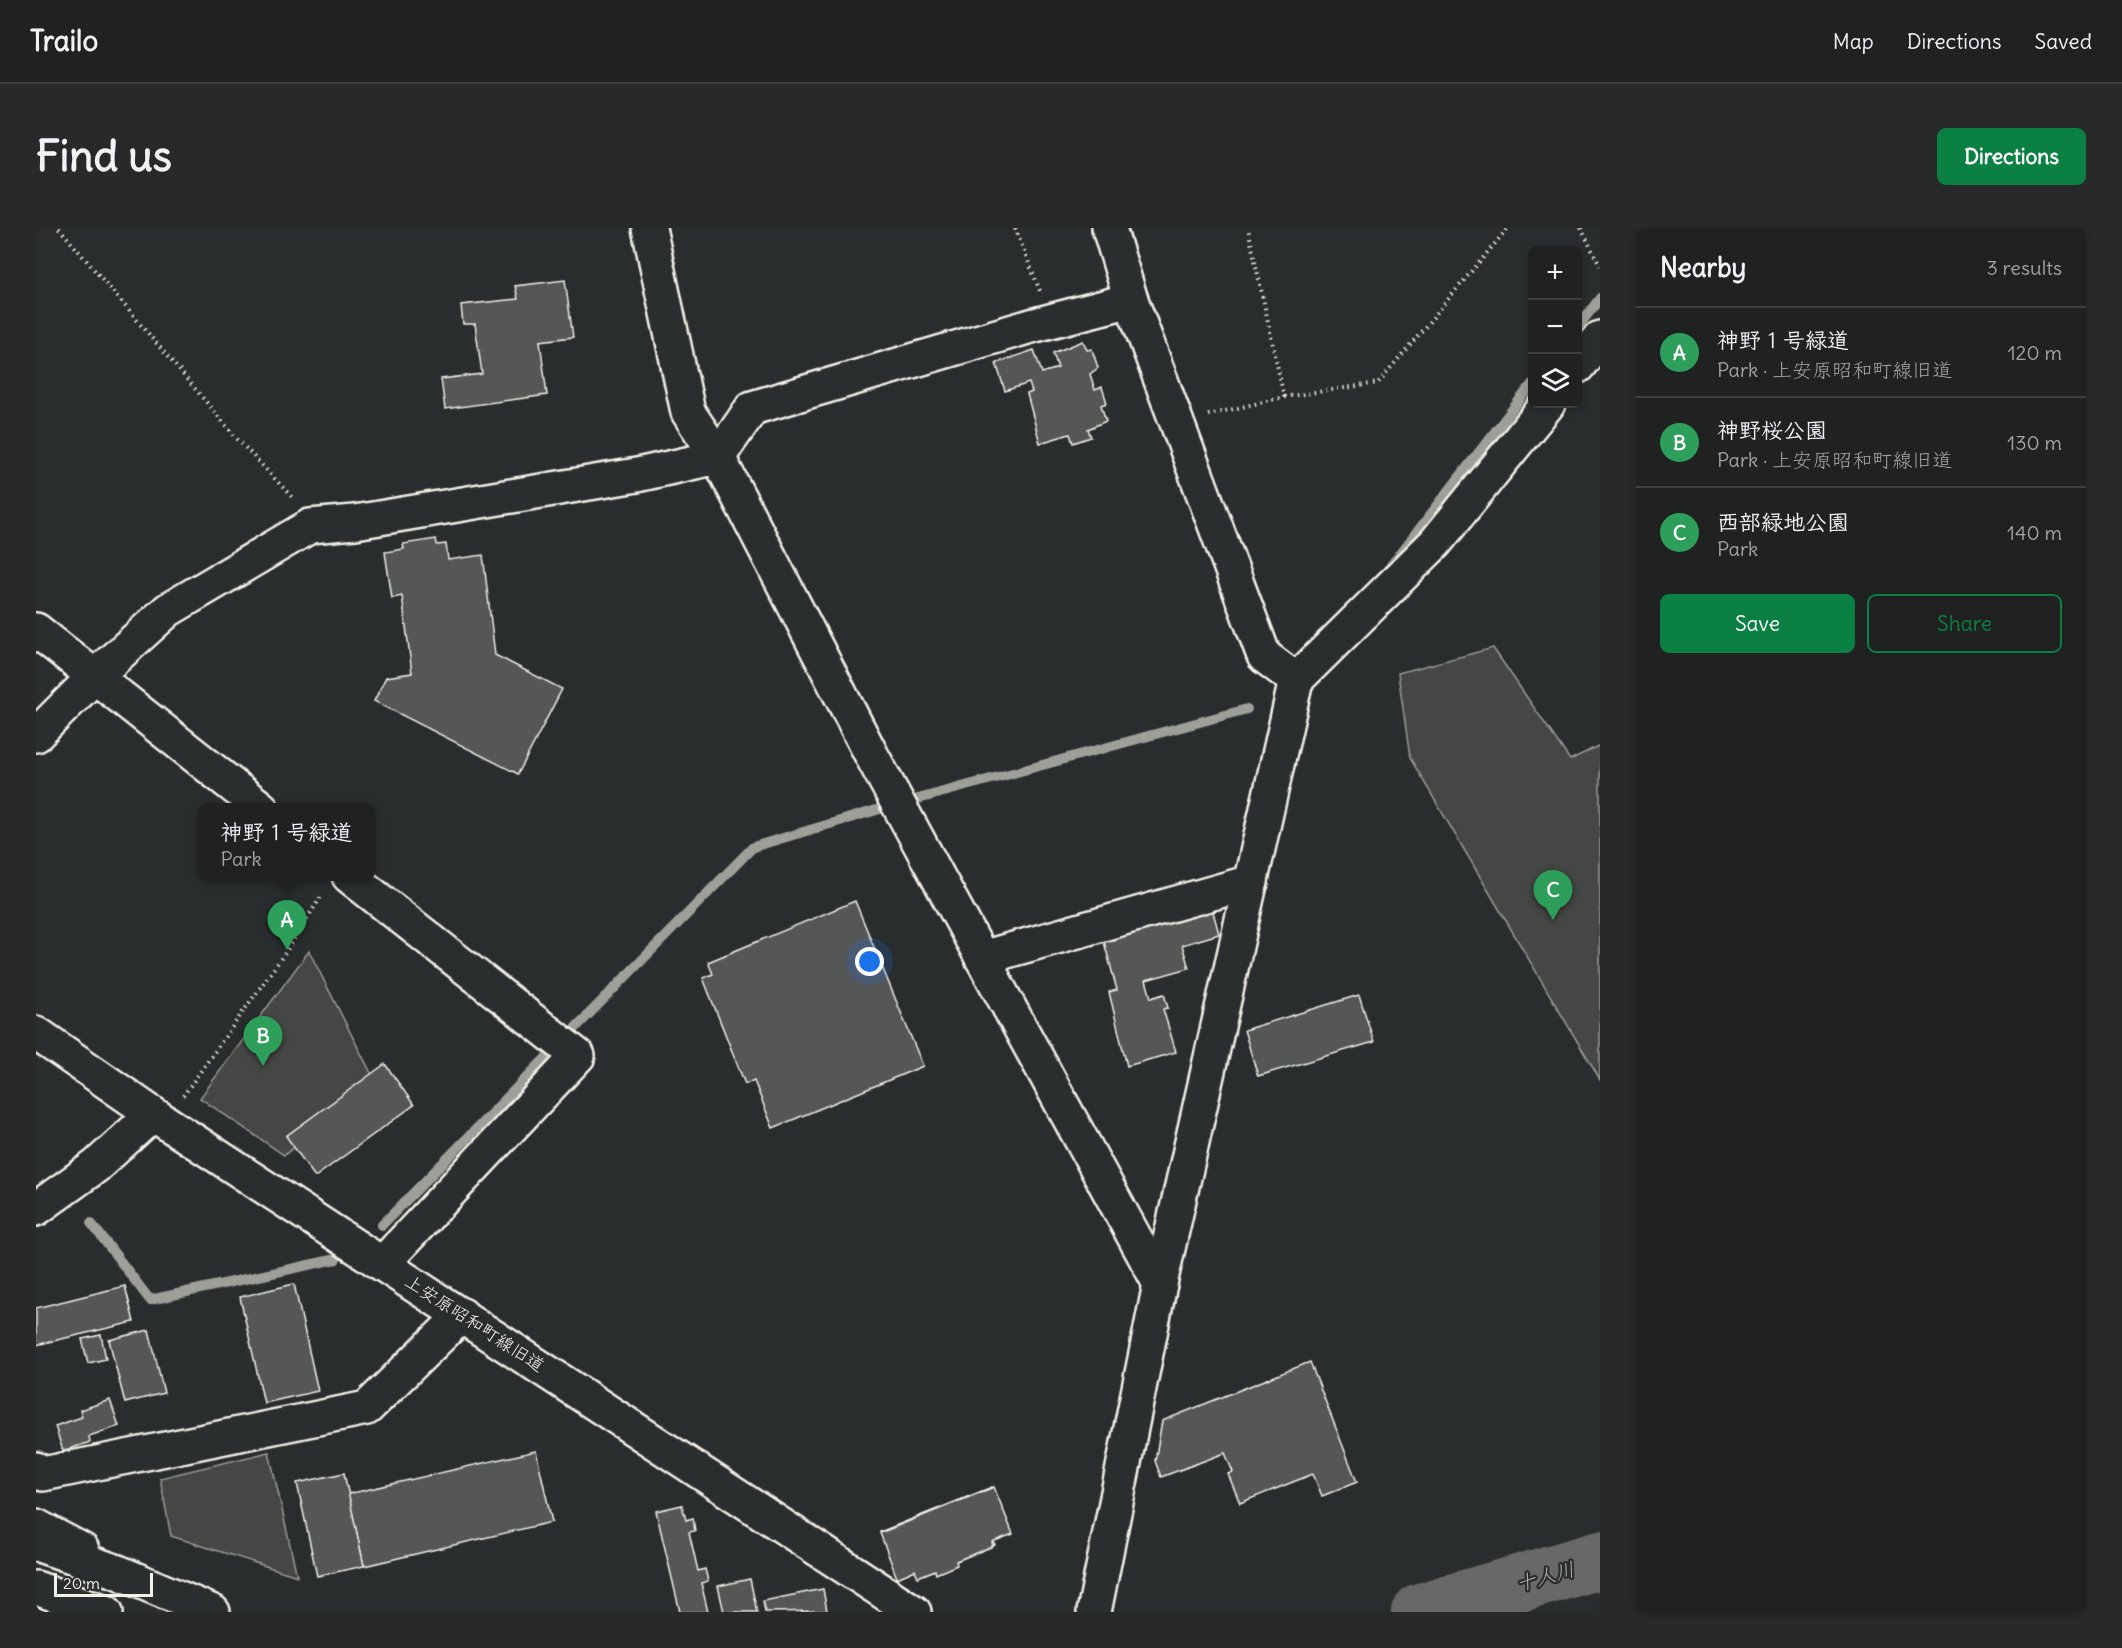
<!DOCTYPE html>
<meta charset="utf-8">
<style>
:root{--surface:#202222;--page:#282a2a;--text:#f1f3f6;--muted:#a2a4a5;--line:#3d3f40;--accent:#0b8043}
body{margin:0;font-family:Delius,"Klee One",sans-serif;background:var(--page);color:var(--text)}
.controls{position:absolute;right:18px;top:18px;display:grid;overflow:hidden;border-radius:9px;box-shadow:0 3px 9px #0003}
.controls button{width:54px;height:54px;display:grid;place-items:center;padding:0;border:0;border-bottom:2px solid var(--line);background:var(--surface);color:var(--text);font:30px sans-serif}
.scale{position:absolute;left:18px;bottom:15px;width:99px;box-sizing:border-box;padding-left:6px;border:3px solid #f4f1e8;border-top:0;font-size:16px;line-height:21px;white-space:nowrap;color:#f4f1e8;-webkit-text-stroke:4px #2a2d2e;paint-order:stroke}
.you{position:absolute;left:834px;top:734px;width:21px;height:21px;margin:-15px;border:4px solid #fff;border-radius:50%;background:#1a73e8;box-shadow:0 0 0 9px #1a73e833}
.badge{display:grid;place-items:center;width:39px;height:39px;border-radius:50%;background:var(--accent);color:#fff;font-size:20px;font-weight:700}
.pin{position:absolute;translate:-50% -50px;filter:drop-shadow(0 2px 3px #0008)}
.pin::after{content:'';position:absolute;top:32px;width:21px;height:18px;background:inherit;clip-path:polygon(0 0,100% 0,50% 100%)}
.popup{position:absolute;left:162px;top:575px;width:177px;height:78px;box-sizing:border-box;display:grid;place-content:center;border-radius:9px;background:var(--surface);filter:drop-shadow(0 2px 4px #0005);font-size:20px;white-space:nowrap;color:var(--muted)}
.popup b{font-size:22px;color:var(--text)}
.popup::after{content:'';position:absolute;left:50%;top:100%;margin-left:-12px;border:12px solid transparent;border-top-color:var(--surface)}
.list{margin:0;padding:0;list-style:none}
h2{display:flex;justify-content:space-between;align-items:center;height:78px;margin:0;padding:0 24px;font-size:26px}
h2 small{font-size:20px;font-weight:400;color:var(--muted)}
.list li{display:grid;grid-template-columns:39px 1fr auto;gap:18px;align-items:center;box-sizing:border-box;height:90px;padding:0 24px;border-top:2px solid var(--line)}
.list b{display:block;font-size:22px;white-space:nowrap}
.list p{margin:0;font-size:20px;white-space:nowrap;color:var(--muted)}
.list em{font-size:20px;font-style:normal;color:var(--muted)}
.actions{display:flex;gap:12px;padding:18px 24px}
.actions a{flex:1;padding:14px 0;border:2px solid var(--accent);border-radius:9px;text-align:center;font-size:21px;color:var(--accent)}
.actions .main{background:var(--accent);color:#fff}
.icon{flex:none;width:33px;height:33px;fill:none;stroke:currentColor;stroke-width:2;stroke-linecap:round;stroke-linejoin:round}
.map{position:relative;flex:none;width:1564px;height:1384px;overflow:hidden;border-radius:9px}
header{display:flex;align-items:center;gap:36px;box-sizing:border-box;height:84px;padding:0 30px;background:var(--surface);border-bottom:2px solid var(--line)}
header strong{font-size:28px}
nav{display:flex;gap:33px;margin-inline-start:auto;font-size:21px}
.intro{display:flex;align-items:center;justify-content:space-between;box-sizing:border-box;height:144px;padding:0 36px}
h1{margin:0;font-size:42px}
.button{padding:15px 27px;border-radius:9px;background:var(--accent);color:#fff;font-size:21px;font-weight:700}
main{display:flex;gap:36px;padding:0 36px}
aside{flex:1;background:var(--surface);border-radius:9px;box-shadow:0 3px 9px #0003}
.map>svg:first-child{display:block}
.green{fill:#444645;stroke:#9c9c96;stroke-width:1.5}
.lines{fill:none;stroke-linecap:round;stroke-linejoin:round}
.stream{stroke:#9f9f9a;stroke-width:10}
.river{stroke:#676866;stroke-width:58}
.building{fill:#555756;stroke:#f4f1e8;stroke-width:1.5}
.street-casing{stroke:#f4f1e8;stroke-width:38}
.secondary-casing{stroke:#f4f1e8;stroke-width:38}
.highway-casing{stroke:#f4f1e8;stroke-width:38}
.path{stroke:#f4f1e8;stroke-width:4;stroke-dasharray:1.5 4.5;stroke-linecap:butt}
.street{stroke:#2a2d2e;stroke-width:33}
.secondary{stroke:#2a2d2e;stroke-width:33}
.highway{stroke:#2a2d2e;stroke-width:33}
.labels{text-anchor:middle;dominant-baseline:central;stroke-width:4.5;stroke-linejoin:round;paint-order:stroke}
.street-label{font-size:18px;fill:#f4f1e8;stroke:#2a2d2e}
.water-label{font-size:20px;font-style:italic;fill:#b5b3ae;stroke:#2a2d2e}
</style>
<header>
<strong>Trailo</strong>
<nav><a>Map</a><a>Directions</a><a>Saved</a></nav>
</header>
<div class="intro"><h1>Find us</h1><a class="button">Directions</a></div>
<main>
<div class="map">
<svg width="1564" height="1384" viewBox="0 0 1564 1384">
<rect width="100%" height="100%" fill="#2a2d2e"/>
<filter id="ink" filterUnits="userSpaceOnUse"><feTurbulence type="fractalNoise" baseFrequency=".0167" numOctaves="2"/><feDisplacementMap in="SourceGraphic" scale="12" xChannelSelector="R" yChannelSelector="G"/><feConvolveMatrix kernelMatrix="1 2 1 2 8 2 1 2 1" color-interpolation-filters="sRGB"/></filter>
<g filter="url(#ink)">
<g class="green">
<path d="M1457,420l77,112 30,-15v335l-190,-322 -12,-85z"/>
<path d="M273,723l69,136 -94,68 -84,-57z"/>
<path d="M233,1224l28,124 -126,-40 -11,-58z"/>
</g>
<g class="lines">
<g class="stream">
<path d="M1542,99l22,-29"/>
<path d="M1353,340l143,-184"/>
<path d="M882,571l329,-90"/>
<path d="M55,995l59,77 186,-41"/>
<path d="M346,997l371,-378 127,-38"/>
</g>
<path class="river" d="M1384,1384l180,-52"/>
</g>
<g class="building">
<path d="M529,52l8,57 -33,4 7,54 -102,14 -4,-30 41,-5 -7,-50h-12l-2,-19 57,-6 -3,-13z"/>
<path d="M1047,113l4,9 5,-1 6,19 -8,6 5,16 7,-3 5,16 -6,2 5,16 -18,8 3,8 -18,6 -3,-9 -30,9 -13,-49 5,-2 -3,-9 -24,8 -9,-28 38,-13 8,23 16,-5 -5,-15z"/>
<path d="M400,311l1,6 9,-1 2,16 35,-5 12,100 67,34 -44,85 -144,-73 12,-24 26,-4 -10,-77 -10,2 -7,-46 19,-3 -1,-5z"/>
<path d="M819,673l68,165 -150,62 -19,-47 -9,3 -42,-106 10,-4 -5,-12z"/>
<path d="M1176,680l7,26 -37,11 7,23 -43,12 5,18 13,-4 4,14 -5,1 13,43 -49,14 -18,-74 8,-2 -14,-52z"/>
<path d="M1323,767l15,47 -116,34 -14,-46z"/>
<path d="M349,836l29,41 -99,72 -29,-41z"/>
<path d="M258,1056l24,107 -54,12 -24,-106z"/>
<path d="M89,1058l9,36 -98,23v-37z"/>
<path d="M113,1102l15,63 -39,10 -16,-63z"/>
<path d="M65,1107l5,24 -18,4 -6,-24z"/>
<path d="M1274,1134l47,120 -35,14 -9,-22 -73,29 -12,-29 5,-2 -8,-19 -64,24 -6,-16 7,-40z"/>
<path d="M74,1172l9,26 -30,10 1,6 -27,9 -8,-25 27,-9 -2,-7z"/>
<path d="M500,1223l16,71 -188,44 -16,-72z"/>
<path d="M308,1245l20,93 -47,10 -20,-93z"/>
<path d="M956,1259l19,45 -18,7 2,6 -75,31 -3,-7 -18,8 -19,-45z"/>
<path d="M958,1259l19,47 -21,8 1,4 -37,15 1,4 -21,9 -1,-4 -17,7 -3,-7 -18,8 -17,-45z"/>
<path d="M646,1277l4,15 7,-2 2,13 -6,1 9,39 7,-2 3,12 -7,2 7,29h-28l-24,-101z"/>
<path d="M714,1351l7,33h-33l-6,-26z"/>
<path d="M787,1361l4,22 -62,1 -2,-11z"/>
</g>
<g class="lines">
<g class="street-casing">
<g id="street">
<path d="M613,0l39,184 30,45 154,299 288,528"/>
<path d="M1542,138l22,-28"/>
<path d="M0,402l225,178"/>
<path d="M0,507l58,-58 74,-67 142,-84 45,-4 282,-47 81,-18 34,-49 279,-82 100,-26"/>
<path d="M313,648l229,180 -195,207"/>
<path d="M946,730l269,-76"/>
<path d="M0,1298l46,24"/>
<path d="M1058,1384l66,-328 136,-604 139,-137 113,-139"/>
</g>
</g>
<g class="secondary-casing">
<g id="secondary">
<path d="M1073,0l22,72 133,356 32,24"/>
<path d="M0,805l117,81 761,498"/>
<path d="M0,981l60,-43 57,-52"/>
<path d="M0,1241l7,5 324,-66 95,-93"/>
</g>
</g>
<g class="highway-casing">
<g id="highway">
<path d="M0,1316l82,28 95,40"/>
<path d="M0,1360l70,24"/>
</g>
</g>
<g class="path">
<path d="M23,0l181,214 52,55"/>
<path d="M979,0l25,63"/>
<path d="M1545,0l19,38"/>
<path d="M1248,169l94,-14 130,-155"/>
<path d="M1172,187l76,-18 -36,-169"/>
<path d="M147,868l104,-146 35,-55"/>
</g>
<use href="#street" class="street"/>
<use href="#secondary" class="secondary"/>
<use href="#highway" class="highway"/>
</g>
</g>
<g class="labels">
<g class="street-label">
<text transform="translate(439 1095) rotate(33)">上安原昭和町線旧道</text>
</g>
<g class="water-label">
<text transform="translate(1509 1348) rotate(-16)">十人川</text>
</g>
</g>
</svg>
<div class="controls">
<button>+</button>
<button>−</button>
<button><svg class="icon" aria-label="layers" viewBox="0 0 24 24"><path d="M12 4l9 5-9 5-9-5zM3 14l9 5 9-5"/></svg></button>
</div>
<div class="scale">20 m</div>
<div class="you"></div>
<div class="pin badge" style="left:251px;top:722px;background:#2e9e5b">A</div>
<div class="popup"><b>神野１号緑道</b>Park</div>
<div class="pin badge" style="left:227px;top:838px;background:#2e9e5b">B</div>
<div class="pin badge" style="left:1517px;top:692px;background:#2e9e5b">C</div>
</div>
<aside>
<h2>Nearby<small>3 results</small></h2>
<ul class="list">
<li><span class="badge" style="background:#2e9e5b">A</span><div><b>神野１号緑道</b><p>Park · 上安原昭和町線旧道</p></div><em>120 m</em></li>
<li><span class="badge" style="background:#2e9e5b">B</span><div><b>神野桜公園</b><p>Park · 上安原昭和町線旧道</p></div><em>130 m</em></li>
<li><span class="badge" style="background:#2e9e5b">C</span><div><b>西部緑地公園</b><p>Park</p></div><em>140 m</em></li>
</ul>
<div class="actions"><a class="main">Save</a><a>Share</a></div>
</aside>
</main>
